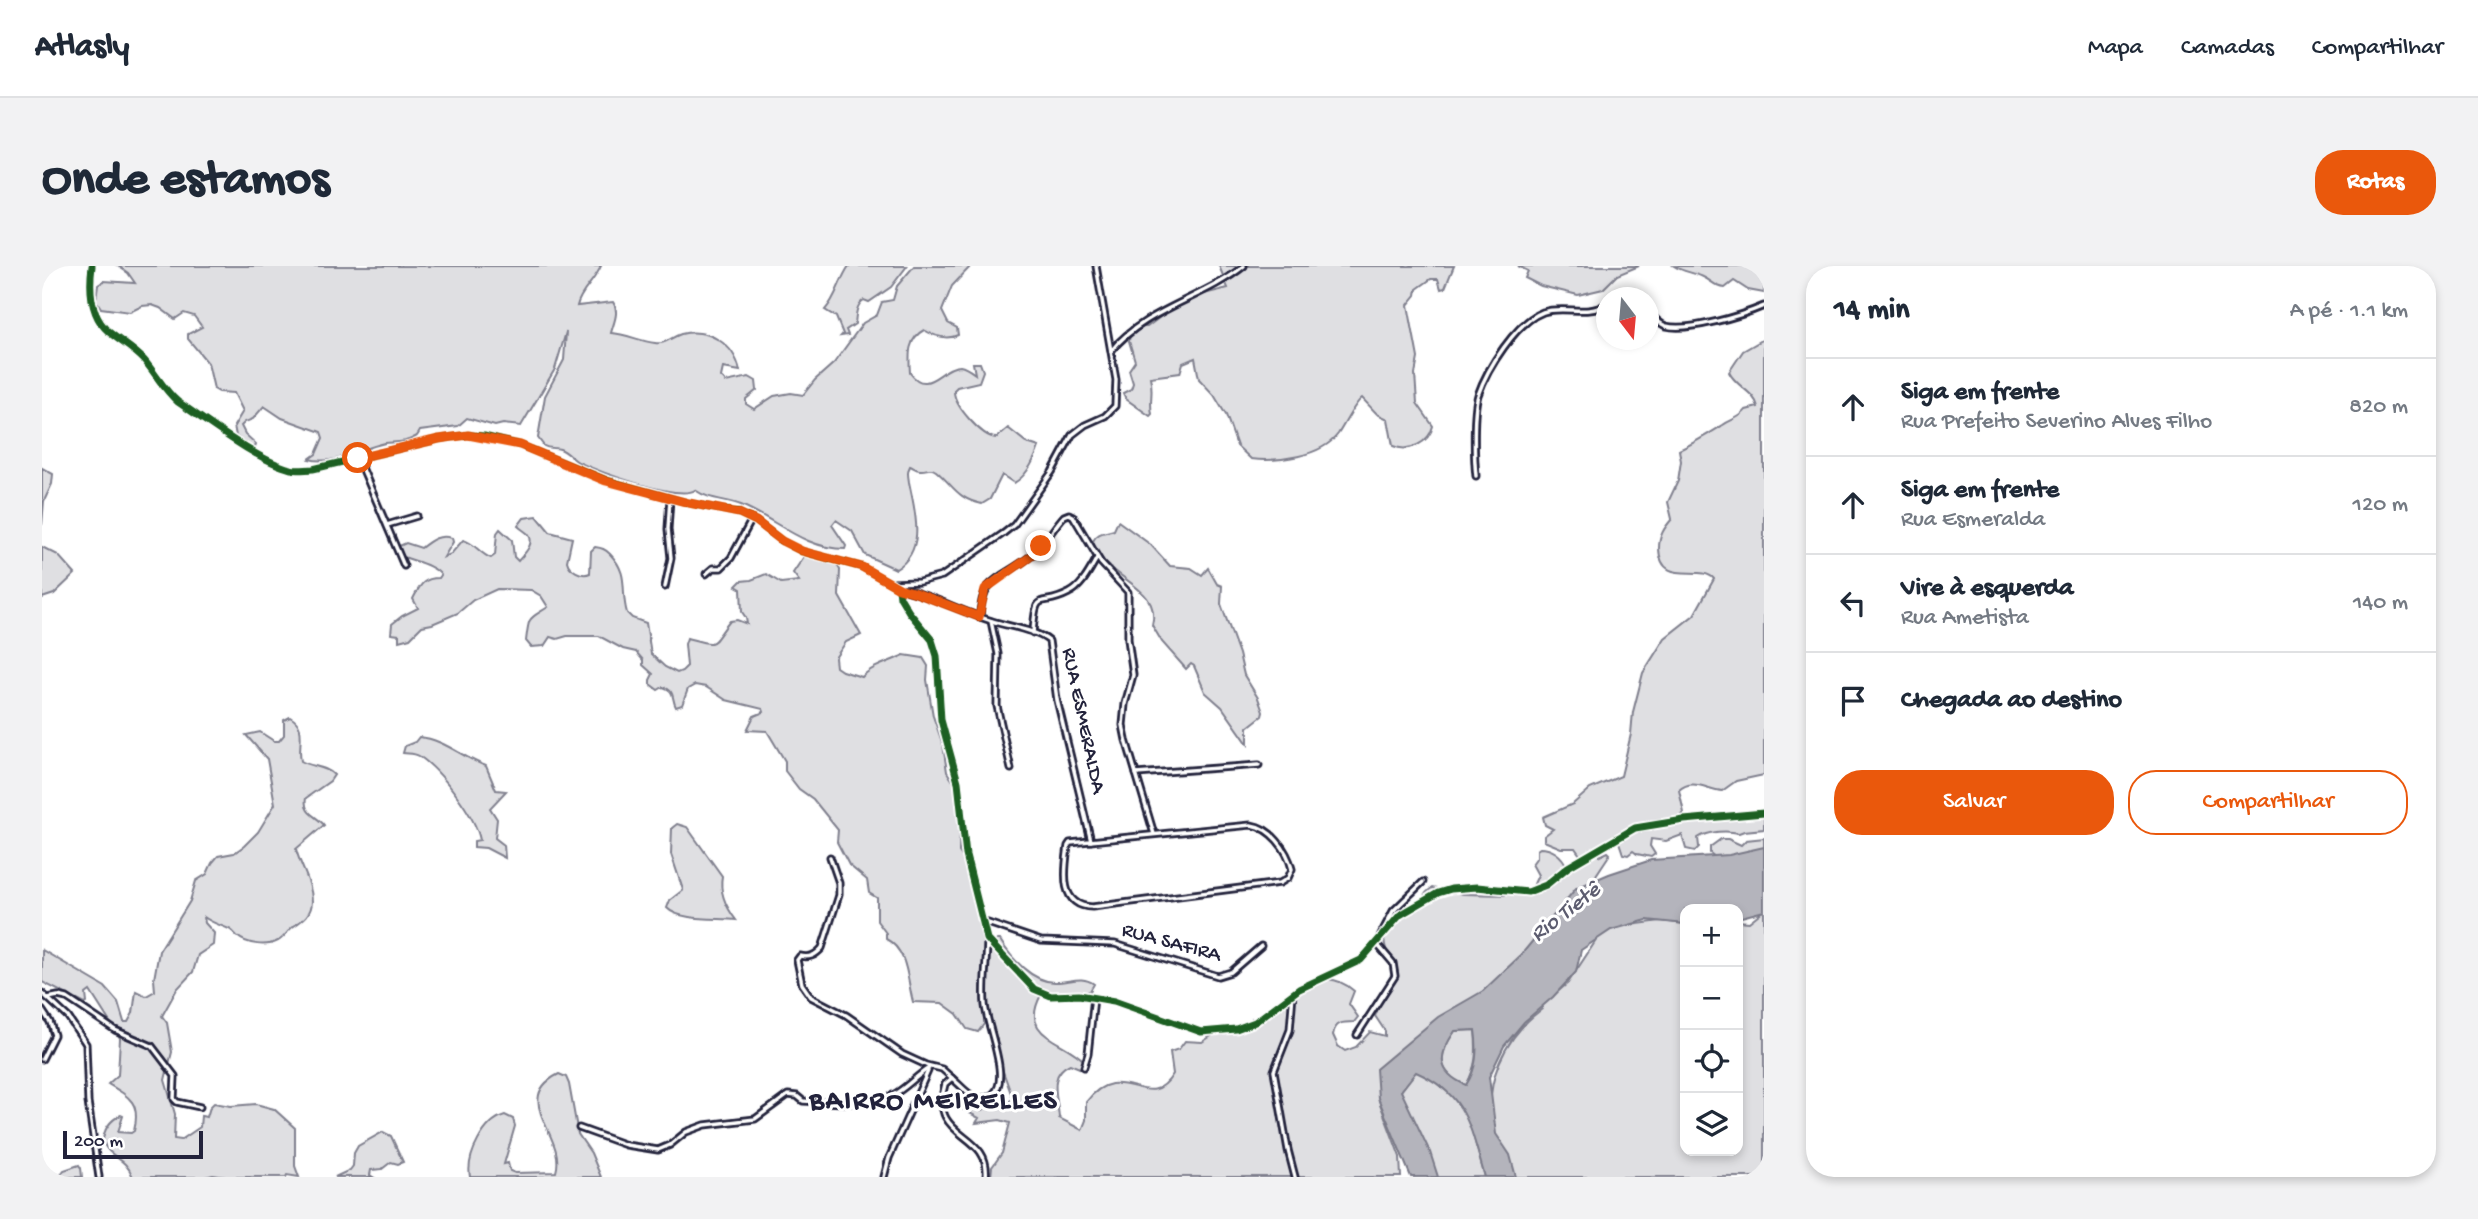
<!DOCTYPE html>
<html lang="pt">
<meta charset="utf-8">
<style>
:root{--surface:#fff;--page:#f2f2f3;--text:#1f2937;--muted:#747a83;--line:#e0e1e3;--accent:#ea580c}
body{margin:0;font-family:"Gochi Hand",sans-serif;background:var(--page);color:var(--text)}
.controls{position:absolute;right:21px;bottom:21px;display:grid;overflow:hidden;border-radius:14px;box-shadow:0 4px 10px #0003}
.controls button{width:63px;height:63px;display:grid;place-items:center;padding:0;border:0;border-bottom:2px solid var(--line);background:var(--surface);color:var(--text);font:35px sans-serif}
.compass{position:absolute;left:1554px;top:21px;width:63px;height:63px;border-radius:50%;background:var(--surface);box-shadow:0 4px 10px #0003;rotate:164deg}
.scale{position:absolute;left:21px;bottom:18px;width:140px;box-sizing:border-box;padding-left:7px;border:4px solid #22223b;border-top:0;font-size:19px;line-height:24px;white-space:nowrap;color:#22223b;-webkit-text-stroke:5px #fff;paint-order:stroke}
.stop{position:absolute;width:21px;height:21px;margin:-16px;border:5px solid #ea580c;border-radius:50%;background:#fff}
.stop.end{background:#ea580c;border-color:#fff;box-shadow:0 2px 7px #0008}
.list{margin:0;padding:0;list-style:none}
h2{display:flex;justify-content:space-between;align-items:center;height:91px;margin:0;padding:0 28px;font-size:30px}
h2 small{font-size:23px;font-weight:400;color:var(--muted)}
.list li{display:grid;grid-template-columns:46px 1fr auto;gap:21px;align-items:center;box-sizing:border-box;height:98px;padding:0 28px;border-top:2px solid var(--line)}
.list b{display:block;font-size:26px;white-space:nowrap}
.list p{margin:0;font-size:23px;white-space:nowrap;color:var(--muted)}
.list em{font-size:23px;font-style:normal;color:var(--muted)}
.actions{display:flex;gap:14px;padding:21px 28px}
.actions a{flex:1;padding:16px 0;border:2px solid var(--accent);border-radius:28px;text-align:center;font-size:24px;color:var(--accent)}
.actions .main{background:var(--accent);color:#fff}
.icon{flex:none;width:38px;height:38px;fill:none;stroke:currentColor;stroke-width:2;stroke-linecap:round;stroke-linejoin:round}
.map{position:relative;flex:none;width:1722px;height:911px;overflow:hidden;border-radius:28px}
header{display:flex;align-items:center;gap:42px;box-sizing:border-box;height:98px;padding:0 35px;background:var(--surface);border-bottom:2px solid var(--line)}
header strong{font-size:33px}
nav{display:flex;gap:38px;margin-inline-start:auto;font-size:24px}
.intro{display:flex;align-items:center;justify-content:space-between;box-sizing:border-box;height:168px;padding:0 42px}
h1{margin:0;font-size:49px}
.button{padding:18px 32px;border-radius:28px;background:var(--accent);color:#fff;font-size:24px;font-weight:700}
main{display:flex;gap:42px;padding:0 42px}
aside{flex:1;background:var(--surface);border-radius:28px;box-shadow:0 4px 10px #0003}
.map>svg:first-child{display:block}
.green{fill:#dfdfe2;stroke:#80808e;stroke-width:2}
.water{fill:#b4b4bc;stroke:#7a7a88;stroke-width:2;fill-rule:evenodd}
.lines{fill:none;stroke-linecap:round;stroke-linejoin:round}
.street-casing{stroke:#22223b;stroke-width:9}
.street{stroke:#fff;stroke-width:3.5}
.cycleway-casing{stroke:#fff;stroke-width:11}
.cycleway{stroke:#1b5e20;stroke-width:7}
.route{stroke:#ea580c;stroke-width:9}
.labels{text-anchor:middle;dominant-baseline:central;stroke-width:6;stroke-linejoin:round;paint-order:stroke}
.street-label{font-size:21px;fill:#22223b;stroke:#fff}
.water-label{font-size:23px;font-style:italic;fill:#5c5c6f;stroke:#fff}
.district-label{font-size:28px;font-weight:bold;letter-spacing:2px;fill:#22223b;stroke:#fff}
</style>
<header>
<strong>Atlasly</strong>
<nav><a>Mapa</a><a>Camadas</a><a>Compartilhar</a></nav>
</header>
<div class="intro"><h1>Onde estamos</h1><a class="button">Rotas</a></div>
<main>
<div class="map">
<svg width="1722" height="911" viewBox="0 0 1722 911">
<rect width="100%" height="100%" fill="#fff"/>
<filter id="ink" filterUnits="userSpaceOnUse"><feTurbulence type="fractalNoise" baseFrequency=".0143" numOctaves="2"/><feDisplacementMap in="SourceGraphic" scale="14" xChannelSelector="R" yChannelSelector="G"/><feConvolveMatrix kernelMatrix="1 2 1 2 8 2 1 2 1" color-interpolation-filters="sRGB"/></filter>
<g filter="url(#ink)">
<g class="green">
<path d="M76,0h483c-6,15 -21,25 -24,40l36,-4c7,10 0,22 -2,31 16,1 28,8 44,10 10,2 16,-6 26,-9 27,-6 53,9 59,37l-17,-3 -2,9 5,5 23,-5 7,4 1,9 -11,9v5l8,5 20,-13 17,-3 12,2 12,-15 19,-17 29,-40 14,-8 5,-13 11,-2 4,-14 17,-20h57l-19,20 -10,25 6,12 9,5 1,7c-11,5 -24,1 -34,-5 -17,9 -15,26 -14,43 18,24 31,-7 50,-7 6,1 11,5 15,8l-2,-11h7l3,8 -4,11 -22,5 -3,3c-1,15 28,47 42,48l12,-10 19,15 12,4c-5,14 -12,29 -25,36l-12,-8 -12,24 -8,5c-25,-5 -28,-18 -46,-33 -7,-5 -9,0 -16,-1 -4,0 -7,-3 -10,-4 -3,6 -2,9 -1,16 6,30 18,68 -13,87l-31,-14 -13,-24 -16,-11 -4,5 14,21 -1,3c-41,0 -69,-30 -104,-44 -15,-6 -32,-5 -46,-15 -17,11 -98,-19 -117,-28 -6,-4 -12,-11 -18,-13 -6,-2 -11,0 -16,-3l-6,-8 7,-42 19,-36 2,-28 -11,37 -34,57 -18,-2 -8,2 -28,-8 -9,8 -38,5c-3,5 -2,5 -7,7 -8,5 -19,4 -28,5 -25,5 -50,23 -76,16l7,-5 7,-16 -2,-6 -39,-14 -18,-12 -11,13 -8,3 -4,4 4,8 11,10 -1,3h-4l-15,-11 -2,-10 9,-15 -9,-18 -15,-1 -5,-3 -6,-26 -20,-24v-5l14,-7 -8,-11 -10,-3 -9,6 -15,-11 -8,-3 -10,1 -12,6 -29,-4 -5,-8 2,-15 6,-4 31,2 -7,-10z"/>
<path d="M807,0h58l-16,21 -22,15 -5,-2c-8,5 -8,15 -9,24l-9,6 2,5 -7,1 2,-2 -7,-17 -11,-7c12,-13 14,-30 24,-44z"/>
<path d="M1177,0h235l-9,22 -4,1 -3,-10h-7l-14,10 -1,6 -8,10 10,53 -3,16 2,29 16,23c-4,17 -24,27 -40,20l-5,-27 -11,-5 -15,-16c-8,6 -17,26 -24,36 -17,23 -61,28 -87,25l-14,-13 -11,-31 -12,-20 -15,-16 -4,-21 -12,5 -3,10 -30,4c4,14 -1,23 2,37l-2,2 -24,-17 -3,-6 8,-4 2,-6 -4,-13 6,-9 -6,-20 2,-14h16l37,-28 44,-11z"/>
<path d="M1476,0h121l-22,9 -14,14 -25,6 -37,-9 -16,-8 3,-7z"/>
<path d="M1632,0h90v27l-16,-3 -14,-9 -9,7c-10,-1 -13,-7 -22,-11 -10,-5 -20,-5 -29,-11z"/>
<path d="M1722,73v436l-28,6 -14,10c-16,-2 -30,-13 -43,-1l5,23 -4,4 28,3 56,-4v13l-20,2 -5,2c-12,-3 -30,-2 -41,5l1,9 -4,4 -9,-2 -4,-14 -16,6 -15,-2 -1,7 5,8 -4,3 -14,-3 -4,-3 -5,4 -5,-1 -4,-12 13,-10 -2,-3 -9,3 -21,20v4l8,-4 2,2 -16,24 -22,23 -84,99 -109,101 21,56 1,20h-410l1,-10 10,-14 8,-30 -10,-3 -24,3 3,-5 -17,-9 5,-2 16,3 10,-9 11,3 9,-5 -17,-47 -11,-63 -1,35 -6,8 -11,-3 -10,-15 -15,-11 -29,-1c-6,-22 -5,-52 -27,-63v-6l-9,-12v-23l-8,-5 -2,-13 -18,-15 -12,-23 1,-12 -25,-31 -14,-10 -14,-18v-10l-18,-30 -20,-1 7,-14 10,-4 -1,-3 -37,-9 -20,-13 -11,-2 -7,4 -6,16 -6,2c-5,-9 0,-16 -13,-20l-5,3 -8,-6v-4l3,-6 -10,-9v-5l-7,-8 -13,-3 -24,-13h-32l-10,3 -7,-2 -6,9 -13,1 -5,-6c3,-26 2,-21 22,-34l-7,-11 -10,-6 -34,-1 -24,11 -15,13 -26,11 -10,2 -12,12 -11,3v-6l-8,-1 1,-10 10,-8 16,-8 -5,-9c7,-13 9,-21 26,-21l2,-3c-8,-11 -30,-14 -44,-21v-7l9,-4 15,5c10,-8 18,-14 31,-10l1,4 -9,15 7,-3 12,-14c12,3 17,14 28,18l4,-3 2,-22 3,-4 12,11 2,17 4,4c6,-7 18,-18 10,-27 -3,-3 -7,-5 -10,-8l6,-8 13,-2 13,16 22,6 -5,23c2,9 15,16 23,12l1,-22 4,-4c7,1 10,2 15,7 20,21 10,36 17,59l5,5 14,5 5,31 14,13 12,6 5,-2 5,-5 -2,-22 2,-6c33,9 22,8 43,-17l7,-1 10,4 -1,-6 -4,-6 -1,-23 -5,-3 5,-5 10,-1 15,-6 15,9 18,-2 -6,-8 12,-18 14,1 17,7 4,7 -1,26 22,39 -15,7 -11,16 1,9 6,4 20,6c10,-11 28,-15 42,-22l19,3 5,8 -1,14 6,36 10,29 4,27 9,14 4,17 -1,49 13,21 4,33 13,40h3l5,-6h3c11,18 33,43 56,42 14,0 26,-7 38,2l-4,7 -20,6 -13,-3 -16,1c-23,43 24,44 44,67v5l-3,2 -12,-5c-23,10 -12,34 -11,54l23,12 4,-10v-18c35,-46 62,14 87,-28l-3,-22 9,-3 6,-8 17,1 11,-7h8l24,-9 7,-8 6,2 4,-7c34,-7 54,-55 92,-22l-5,13 9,13 -4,5c-11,0 -19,0 -21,13l5,11 7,5 11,-4 14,-15 15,4v-5l-10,-15c3,-7 7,-20 11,-25 5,-6 5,-1 6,-10 5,-22 -17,-34 -3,-59 9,0 24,-8 29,-16 6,-8 5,-13 14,-18l31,6 42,1 5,-4c16,1 28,6 42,-5l1,-5 -20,5 5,-11 -6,-11 5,-7v-7l3,-2c12,0 22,7 27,19l15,-9 -7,-10h-14l-17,-7v-5l9,-7 -8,-4 -2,-8 30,-13 17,-15 31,-13 10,-42 2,-22 10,-39 22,-35 29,-23 20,-36c-13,-16 -54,9 -55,-31 0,-12 5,-20 13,-29l-4,-17 10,-21 3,-20 -2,-11c17,-8 28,-15 44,-25 8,-6 16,-6 23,-15l12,-3c-3,-15 -23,-21 -29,-35l14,-21z"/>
<path d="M0,202l11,6 -1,10 -8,17 -2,24z"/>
<path d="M1076,255l33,24 19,21 21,2 11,7 6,-7 9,16 5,2 -1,18 18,50 5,21 14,23 5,14 -1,4 -14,11v17l-26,-37 -17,-15 -11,-26 -3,-2 -5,5 -24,-27 -10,-17c11,-40 -50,-46 -59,-84 5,-10 13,-8 21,-11z"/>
<path d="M0,281l16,8 17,19 -21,20 -12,4z"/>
<path d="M248,451c18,10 7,28 11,44 10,6 25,5 33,14l-4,6 -24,17c-3,16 10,17 18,27l-28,24c4,17 16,33 16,52 0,13 -9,19 -18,25 -6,3 -8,11 -16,15 -11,6 -31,4 -41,-5 -3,-3 -5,-6 -8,-7 -9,-4 -17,-6 -25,-12l1,6 9,10 -1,12 -15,10 -5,17 -16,17 -15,27 5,7 5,29 -7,28 10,34 -1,25 7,1 19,-13 1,-11 6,1 3,-10 4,-4 17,3 25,-2 18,5 21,19v38l4,11 -12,-2 -1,2h-60l-13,-2 -8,2h-72c-9,-22 -22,-17 -30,-35 0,-12 7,-22 18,-27l2,1 -5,16 13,1 3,-2c7,-28 -4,-34 -26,-47l10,-9 2,-37 -30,-47 -4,3 1,9 -2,1 -43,-22v-32l63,37 13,15 6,20h4l5,-9 3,-22 10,5 9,-5 -1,-12 5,-28 31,-50 6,-20 11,-7 5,-11 6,-7 16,-3 10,-7 14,-14 17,-28 -8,-45 -21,-24 14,-3 14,9h5l5,-6v-15z"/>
<path d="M377,471c25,2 44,21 67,29l10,24 10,1 -16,17 7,11 -2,19 9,7 1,13 -19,-10 -12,-1v-6l6,-1c-5,-25 -39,-69 -61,-84 -5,-3 -11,-2 -16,-3l2,-7 10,-4z"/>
<path d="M635,558l10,3 35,49c-3,16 4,31 14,44 -19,-2 -57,1 -69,-12l3,-8 13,-10 -12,-36 1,-26z"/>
<path d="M1722,572v18l-49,1 -5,-4v-6l11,-8h7l13,6 5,-5z"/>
<path d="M1722,644v267h-253c-5,-15 -13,-31 -17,-47 -12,-46 10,-93 48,-121l1,-5 25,-21 31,-47 15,-9 47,-6 24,3v227h53v-230l11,1z"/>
<path d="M1433,764c2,23 2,35 -9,56 -30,-14 -28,-31 -11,-55z"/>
<path d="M1379,805l34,23 14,27 16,56h-55l-29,-86 14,-19z"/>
<path d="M517,808l7,3 3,7 9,50 13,19 10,24h-131c-4,-21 14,-56 35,-62l8,4 2,7 -11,38 4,-1 2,8 5,2 41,-1c11,-36 -47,-73 3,-98z"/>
<path d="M341,866l8,4 12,26 -5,2 -7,-2 -9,7 -11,1 -1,5 3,2h-38l15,-7 3,-4 1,-13 4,-7z"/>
<path d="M37,899l2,3 1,9h-23l5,-7z"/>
</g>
<path class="water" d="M1722,581v64l-26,7v-9h-53v15l-38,-4 -36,10 -30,20 -5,22 -23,25 -29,25 -20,24 -15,31 7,57 14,21 6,22h-31c-15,-49 -17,-82 -69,-105l-15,19 29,61 8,25h-27l-33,-79 -2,-29 62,-52 45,-26 38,-36 55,-67 33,-14 42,-14 78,-5zM1433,764c3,21 2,38 -9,55 -30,-13 -28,-30 -11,-54z"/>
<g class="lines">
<g class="street-casing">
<g id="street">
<path d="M50,0c-3,23 -2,50 17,66 12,10 25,17 35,28 12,14 20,30 34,42 30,20 80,59 113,67 7,2 15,0 22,0l126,-30 29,-4 16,1 36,9 86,35 83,23 50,10 17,8 26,20 19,10 61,16 37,21 1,9 9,15 23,28 5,16 4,64 17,62 8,73 21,84 47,50 17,7 28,-1 35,6 87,31 35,-3 19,-7 44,-33 62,-29 39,-45 38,-22 13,-4 26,-2 51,5 18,-7 22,-18 67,-39 49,-8 80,-7"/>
<path d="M1606,46c6,5 10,11 18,14 22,6 77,-11 98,-20"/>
<path d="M1069,85c34,-42 92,-52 133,-85"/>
<path d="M316,192l46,108"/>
<path d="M1434,210c-2,-18 -3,-64 2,-81 9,-26 38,-73 65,-83 21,-7 45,5 63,-8"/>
<path d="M345,259l30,-9"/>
<path d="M664,308l7,-6h8l10,-10 21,-39"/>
<path d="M850,317l27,-1 23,-6 62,-43 10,-8 38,-53 20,-37 13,-10 20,-9 10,-10 1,-26 -20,-114"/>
<path d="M623,321l6,-29 -3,-29 2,-31"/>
<path d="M857,322c32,7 61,23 93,33 18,6 42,8 57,20l8,59 34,141"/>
<path d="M938,351c1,-43 26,-39 53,-63 12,-10 20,-26 31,-38l5,-2 4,2 28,47 27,29v47l5,36 -8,29 -2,21 3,15 28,94"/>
<path d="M949,355l7,33 -1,52 14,63"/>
<path d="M991,367c3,-46 6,-24 36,-40 13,-6 21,-23 28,-35"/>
<path d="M1094,508l123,-9"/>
<path d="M1209,559c20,3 36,24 41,44l-4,9 -8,5 -188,24c-34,-1 -27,-38 -24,-61l2,-3z"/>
<path d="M788,591l9,26v12l-17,53c-7,8 -13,10 -22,8l-3,4 5,24 9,13 35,18 56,39 24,11 16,4 10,9"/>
<path d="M940,655l59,20 74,3 103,32 13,-4 30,-26"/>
<path d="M1338,670l13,-25 30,-29"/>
<path d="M0,727l26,24 18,27 2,58 11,75"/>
<path d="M1251,727l-3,37 -16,41 14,79 7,27"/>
<path d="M6,732l10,-2 9,2 48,32 37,16 23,30 -1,23 3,3 23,5"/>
<path d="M0,744l8,12 4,13 -12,24"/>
<path d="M1315,769l38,-59 -2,-13 -17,-20"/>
<path d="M1042,801l4,-13 6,-57"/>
<path d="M537,862l47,17 32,5 12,-5 16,-13 19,-7 50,-6 33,-24 9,1 6,5c25,1 68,6 90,-6 13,-7 23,-19 36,-27"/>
<path d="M842,911l5,-19 39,-87"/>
<path d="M944,911c5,-47 -58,-36 -41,-93l7,-6c12,10 24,29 41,16 18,-14 -6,-67 -8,-89 -2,-22 2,-43 2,-66"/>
</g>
</g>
<use href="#street" class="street"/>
<g class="cycleway-casing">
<path id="cycleway" d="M50,0c-3,23 -2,50 17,66 12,10 25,17 35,28 12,14 20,30 34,42 30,20 80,59 113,67 7,2 15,0 22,0l126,-30 29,-4 16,1 36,9 86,35 83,23 50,10 17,8 26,20 19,10 61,16 37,21 1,9 9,15 23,28 5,16 4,64 17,62 8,73 21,84 47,50 17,7 28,-1 35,6 87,31 35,-3 19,-7 44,-33 62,-29 39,-45 38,-22 13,-4 26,-2 51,5 18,-7 22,-18 67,-39 49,-8 80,-7"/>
</g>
<use href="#cycleway" class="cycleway"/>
</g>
</g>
<g class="lines" filter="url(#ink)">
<path class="route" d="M316,192l81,-19 29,-4 52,10 86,36 83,22 50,10 17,8 26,20 20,10 60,16 37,21 17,5 63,24 6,-28 45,-32 11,-11"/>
</g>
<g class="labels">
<g class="street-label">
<text transform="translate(1040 455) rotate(78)">RUA ESMERALDA</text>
<text transform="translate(1129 678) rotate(15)">RUA SAFIRA</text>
</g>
<g class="water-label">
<text transform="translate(1524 647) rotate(-38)">Rio Tietê</text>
</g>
<g class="district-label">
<text x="892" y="836">BAIRRO MEIRELLES</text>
</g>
</g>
</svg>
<div class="controls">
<button>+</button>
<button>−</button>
<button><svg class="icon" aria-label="locate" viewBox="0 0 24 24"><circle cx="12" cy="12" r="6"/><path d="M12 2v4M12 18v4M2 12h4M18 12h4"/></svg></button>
<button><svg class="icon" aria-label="layers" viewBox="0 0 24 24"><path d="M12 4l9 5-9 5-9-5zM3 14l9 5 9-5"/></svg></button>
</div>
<svg class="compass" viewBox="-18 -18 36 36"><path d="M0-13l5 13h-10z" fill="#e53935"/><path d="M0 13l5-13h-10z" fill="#747a83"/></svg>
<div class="scale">200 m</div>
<div class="stop" style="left:316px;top:192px"></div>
<div class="stop end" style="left:999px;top:280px"></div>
</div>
<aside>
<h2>14 min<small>A pé · 1.1 km</small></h2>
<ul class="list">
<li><svg class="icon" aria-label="ahead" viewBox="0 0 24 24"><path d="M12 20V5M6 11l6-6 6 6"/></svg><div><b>Siga em frente</b><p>Rua Prefeito Severino Alves Filho</p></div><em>820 m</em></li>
<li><svg class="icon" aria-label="ahead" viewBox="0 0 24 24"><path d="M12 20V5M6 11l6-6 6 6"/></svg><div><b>Siga em frente</b><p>Rua Esmeralda</p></div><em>120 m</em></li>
<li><svg class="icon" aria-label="left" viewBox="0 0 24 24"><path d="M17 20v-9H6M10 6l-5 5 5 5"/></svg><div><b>Vire à esquerda</b><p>Rua Ametista</p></div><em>140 m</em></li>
<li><svg class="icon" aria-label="arrive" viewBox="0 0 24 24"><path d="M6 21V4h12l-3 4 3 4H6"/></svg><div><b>Chegada ao destino</b></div></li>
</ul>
<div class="actions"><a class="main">Salvar</a><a>Compartilhar</a></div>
</aside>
</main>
